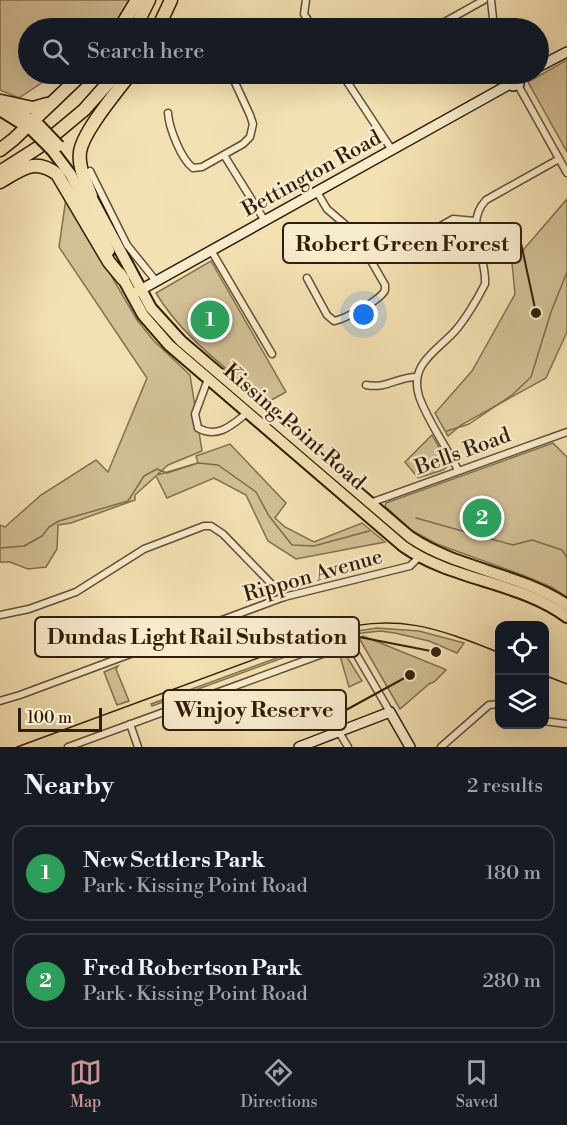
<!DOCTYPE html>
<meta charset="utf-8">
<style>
:root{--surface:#171b24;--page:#242831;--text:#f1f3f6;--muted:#9ea1a6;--line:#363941;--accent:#c59692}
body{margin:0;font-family:"Libre Bodoni",serif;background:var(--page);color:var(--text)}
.controls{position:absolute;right:18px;bottom:18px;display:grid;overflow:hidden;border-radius:12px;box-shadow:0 6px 24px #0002}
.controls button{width:54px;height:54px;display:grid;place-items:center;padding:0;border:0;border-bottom:2px solid var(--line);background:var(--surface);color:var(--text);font:30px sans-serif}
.scale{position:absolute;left:18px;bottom:15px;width:84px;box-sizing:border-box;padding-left:6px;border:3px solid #301f0b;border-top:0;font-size:16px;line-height:21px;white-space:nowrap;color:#301f0b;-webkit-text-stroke:4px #f8ecce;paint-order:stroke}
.you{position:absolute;left:364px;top:315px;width:21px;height:21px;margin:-15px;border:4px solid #fff;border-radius:50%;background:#1a73e8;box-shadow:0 0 0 9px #1a73e833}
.badge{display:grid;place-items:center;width:39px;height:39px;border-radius:50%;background:var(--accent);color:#fff;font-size:20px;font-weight:700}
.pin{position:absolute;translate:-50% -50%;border:3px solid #fff;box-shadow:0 2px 6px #0006}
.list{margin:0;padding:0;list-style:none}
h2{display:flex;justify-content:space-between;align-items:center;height:78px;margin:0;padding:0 24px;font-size:26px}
h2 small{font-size:20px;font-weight:400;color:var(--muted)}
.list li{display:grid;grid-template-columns:39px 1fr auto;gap:18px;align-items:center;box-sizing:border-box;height:96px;margin:0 12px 12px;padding:0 12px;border:2px solid var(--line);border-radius:18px}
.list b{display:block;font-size:22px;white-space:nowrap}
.list p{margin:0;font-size:20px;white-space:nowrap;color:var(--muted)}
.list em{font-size:20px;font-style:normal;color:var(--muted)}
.icon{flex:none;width:33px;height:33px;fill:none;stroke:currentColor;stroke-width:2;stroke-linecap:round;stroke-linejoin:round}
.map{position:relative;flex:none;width:567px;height:747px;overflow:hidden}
.search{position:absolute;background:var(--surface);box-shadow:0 6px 24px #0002;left:18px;right:18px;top:18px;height:66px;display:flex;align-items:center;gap:15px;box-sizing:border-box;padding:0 21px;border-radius:33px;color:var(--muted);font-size:22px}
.sheet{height:294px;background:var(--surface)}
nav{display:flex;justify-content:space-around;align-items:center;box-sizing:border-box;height:84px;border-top:2px solid var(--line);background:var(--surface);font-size:16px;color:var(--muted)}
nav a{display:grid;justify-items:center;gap:3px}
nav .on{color:var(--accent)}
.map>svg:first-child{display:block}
.green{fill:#d3c096;stroke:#827050;stroke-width:1.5}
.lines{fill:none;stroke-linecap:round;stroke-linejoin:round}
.stream{stroke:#7d6c4e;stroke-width:1.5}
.street-casing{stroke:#615035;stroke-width:9}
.secondary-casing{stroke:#301f0b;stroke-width:12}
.primary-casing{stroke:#301f0b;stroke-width:14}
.highway-casing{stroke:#301f0b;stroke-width:15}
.street{stroke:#f8ecce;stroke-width:6}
.secondary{stroke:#f8ecce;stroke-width:9}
.primary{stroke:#f4e1b3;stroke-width:10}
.highway{stroke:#f4e1b3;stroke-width:12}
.tram{stroke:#301f0b;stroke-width:1.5}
.primary-bridge-casing{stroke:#301f0b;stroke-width:14;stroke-linecap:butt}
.primary-bridge{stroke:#f4e1b3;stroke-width:10}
.labels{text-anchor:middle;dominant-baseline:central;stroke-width:5;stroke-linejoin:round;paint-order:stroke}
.street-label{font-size:21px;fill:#301f0b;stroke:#f8ecce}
.leader{fill:none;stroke:#301f0b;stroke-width:2}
.callout-dot{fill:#301f0b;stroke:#f8ecce;stroke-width:2}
.callout{fill:#f8ecce;stroke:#301f0b;stroke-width:2}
.callout-label{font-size:22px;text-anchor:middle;font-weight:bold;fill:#301f0b}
</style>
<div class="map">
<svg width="567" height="747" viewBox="0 0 567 747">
<rect width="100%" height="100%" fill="#f4e1b3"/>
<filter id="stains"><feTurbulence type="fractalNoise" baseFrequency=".00333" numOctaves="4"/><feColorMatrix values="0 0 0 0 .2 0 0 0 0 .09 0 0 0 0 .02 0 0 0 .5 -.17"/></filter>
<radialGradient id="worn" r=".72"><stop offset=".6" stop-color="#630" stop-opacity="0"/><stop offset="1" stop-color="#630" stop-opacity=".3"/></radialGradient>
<g class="green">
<path d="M0,0h132l-3,7 -19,21h-82v46h27l-36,24 -19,-8z"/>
<path d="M567,60v92l-39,-70z"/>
<path d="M66,198l71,122 17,21 36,34 12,76 -34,14 -11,10 41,-12 -2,-7 34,-12 56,59 -11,15 10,9 29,15 48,-19 23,19 -89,17 -28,-18 -22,-46 -32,-17 -47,20 -11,-22 -21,19v5l-64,23 -13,2 -1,24 -11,18 -18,2 -18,-7h-10v-37l5,2 36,-32 55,-35 12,12 39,-94 -88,-131z"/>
<path d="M567,199v133l-21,46 -85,47 -13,11 -13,-23 37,-42 43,-77 -3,-31z"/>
<path d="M211,261l75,131 -20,11c-38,-34 -84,-66 -110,-110z"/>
<path d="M432,435l17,30 -6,5 -25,8 -13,-16z"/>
<path d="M553,443l14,14v140l-16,-10 -26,-11 -88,-32 -26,-14 -26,-24 1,-3z"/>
<path d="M377,628l42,3 45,12 -7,10 -28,-12 -34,-8 -15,-2 -35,4 -193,71 -1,-2 172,-63 34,-10z"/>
<path d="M363,636l79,32 4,2 -12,12 -5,2 -29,25 -41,-71z"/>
<path d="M340,656l7,1 15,24 -13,6z"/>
<path d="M118,666l-2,3 13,32 -12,4 -13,-33z"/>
</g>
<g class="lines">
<g class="stream">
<path d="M447,431l22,-7 43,-29 19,-18 20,-65 16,-40"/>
<path d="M416,518l97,27 19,-5 30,10 5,8"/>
<path d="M0,548l24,-2 18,-10 7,-9 10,-6 69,-20 16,-25 13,-7 10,4 31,-10 20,2 38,27 13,24 23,29 22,1 55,-15"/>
</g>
<g class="street-casing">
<g id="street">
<path d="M306,0l-2,14 9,14"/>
<path d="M491,0l3,28"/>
<path d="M434,28l50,-28"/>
<path d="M342,74l50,76"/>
<path d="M510,74l3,3"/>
<path d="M518,85l49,88"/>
<path d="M168,113c1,15 13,46 25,55l9,-1 41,-23 7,-7 3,-13 -3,-9 -19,-41"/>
<path d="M224,155l41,66"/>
<path d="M90,171l37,74 29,36"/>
<path d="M437,228l16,-9 22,2"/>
<path d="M212,252l60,102"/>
<path d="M307,278l20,37 7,6c11,-2 47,-21 51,-31v-5l-30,-52 -28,-24 -10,-17"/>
<path d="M208,379l-13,35 3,14c20,11 34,-3 49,-15"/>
<path d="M366,385c22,4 30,-8 51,-8"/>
<path d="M458,470c-11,-22 -32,-52 -39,-74 -10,-32 18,-45 36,-65 10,-11 23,-33 30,-47 2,-29 -22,-60 1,-84l73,-41"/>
<path d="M370,503l197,-71"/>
<path d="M0,615l29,-6 47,-17 68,-43 60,-23h7l12,8 61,63"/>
<path d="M0,701l20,-6 264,-98 126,-31 10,-10"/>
<path d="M544,721l23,3"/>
<path d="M130,724l8,23"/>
<path d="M339,732l9,15"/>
<path d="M68,747l271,-99 11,1 5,3 35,60"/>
<path d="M441,747l48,-42 11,-1"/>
</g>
</g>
<g class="secondary-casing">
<g id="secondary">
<path d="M538,67l29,-15"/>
<path d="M510,84l3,2 6,-2v-5"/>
<path d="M135,293l375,-209"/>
<path d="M299,747l91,-35 20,35"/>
</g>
</g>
<g class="primary-casing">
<g id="primary">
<path d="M9,105l29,20"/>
<path d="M0,110l32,20"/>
<path d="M52,150l19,25 38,76"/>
<path d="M87,189l64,119 30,33 229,196c47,32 109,36 157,68"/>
<path d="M120,273l23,42 26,30 234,201c49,35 115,35 164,71"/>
</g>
</g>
<g class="highway-casing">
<g id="highway">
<path d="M120,28l17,-28"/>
<path d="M135,28l14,-28"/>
<path d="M158,28l13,-28"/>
<path d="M1,101l32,7 14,-4"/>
<path d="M54,135l30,-25 32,-36"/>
<path d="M0,150l14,-11 68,-65"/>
<path d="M0,172l39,-25"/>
<path d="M0,182c21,-12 34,-25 57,-8l52,88 14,17"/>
<path d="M91,196c-5,-14 -13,-29 -11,-44 3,-21 37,-60 50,-78"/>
</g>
</g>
<use href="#street" class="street"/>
<use href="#secondary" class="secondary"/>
<use href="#primary" class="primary"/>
<use href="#highway" class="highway"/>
<g class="tram">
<path d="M544,675l23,9"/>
<path d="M17,747l309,-114c67,-22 112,-5 174,20"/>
</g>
<g class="primary-bridge-casing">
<g id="primary-bridge">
<path d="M39,125l20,21"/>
<path d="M32,130l20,20"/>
</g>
</g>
<use href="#primary-bridge" class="primary-bridge"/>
</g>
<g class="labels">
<g class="street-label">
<text transform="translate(312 174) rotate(-29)">Bettington Road</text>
<text transform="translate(294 427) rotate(41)">Kissing Point Road</text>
<text transform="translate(463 452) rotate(-20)">Bells Road</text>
<text transform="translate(313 576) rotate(-16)">Rippon Avenue</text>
</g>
</g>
<path class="leader" d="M536 313L521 243M436 652L359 637M410 675L346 710"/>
<g class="callout-dot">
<circle cx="536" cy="313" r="6"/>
<circle cx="436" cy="652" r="6"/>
<circle cx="410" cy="675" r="6"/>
</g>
<g class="callout">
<rect x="283" y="223" width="238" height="40" rx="6"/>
<rect x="35" y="617" width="324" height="40" rx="6"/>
<rect x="163" y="690" width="183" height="40" rx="6"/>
</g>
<g class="callout-label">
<text x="402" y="251">Robert Green Forest</text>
<text x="197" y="644">Dundas Light Rail Substation</text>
<text x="254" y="717">Winjoy Reserve</text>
</g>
<rect width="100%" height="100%" filter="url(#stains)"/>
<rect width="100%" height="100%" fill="url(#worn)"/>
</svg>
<div class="controls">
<button><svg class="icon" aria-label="locate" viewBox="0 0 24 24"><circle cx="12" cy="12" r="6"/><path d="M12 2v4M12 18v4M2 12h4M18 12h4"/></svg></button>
<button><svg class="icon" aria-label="layers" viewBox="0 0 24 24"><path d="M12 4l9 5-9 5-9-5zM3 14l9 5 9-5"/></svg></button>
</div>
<div class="scale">100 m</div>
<div class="you"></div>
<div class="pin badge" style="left:210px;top:320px;background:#2e9e5b">1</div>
<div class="pin badge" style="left:482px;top:518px;background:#2e9e5b">2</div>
<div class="search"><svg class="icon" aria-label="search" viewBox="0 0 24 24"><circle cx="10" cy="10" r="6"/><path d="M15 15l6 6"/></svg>Search here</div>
</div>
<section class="sheet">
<h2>Nearby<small>2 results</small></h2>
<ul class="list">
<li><span class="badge" style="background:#2e9e5b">1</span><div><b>New Settlers Park</b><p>Park · Kissing Point Road</p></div><em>180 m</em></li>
<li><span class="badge" style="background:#2e9e5b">2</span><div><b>Fred Robertson Park</b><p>Park · Kissing Point Road</p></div><em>280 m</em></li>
</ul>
</section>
<nav>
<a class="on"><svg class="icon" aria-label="map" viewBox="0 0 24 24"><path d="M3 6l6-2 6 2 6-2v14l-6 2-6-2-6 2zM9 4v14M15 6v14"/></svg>Map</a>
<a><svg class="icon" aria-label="directions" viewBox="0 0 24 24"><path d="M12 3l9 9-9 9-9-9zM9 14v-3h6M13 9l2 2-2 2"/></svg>Directions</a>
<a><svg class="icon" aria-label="saved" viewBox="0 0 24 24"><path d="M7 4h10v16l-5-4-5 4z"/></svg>Saved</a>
</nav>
